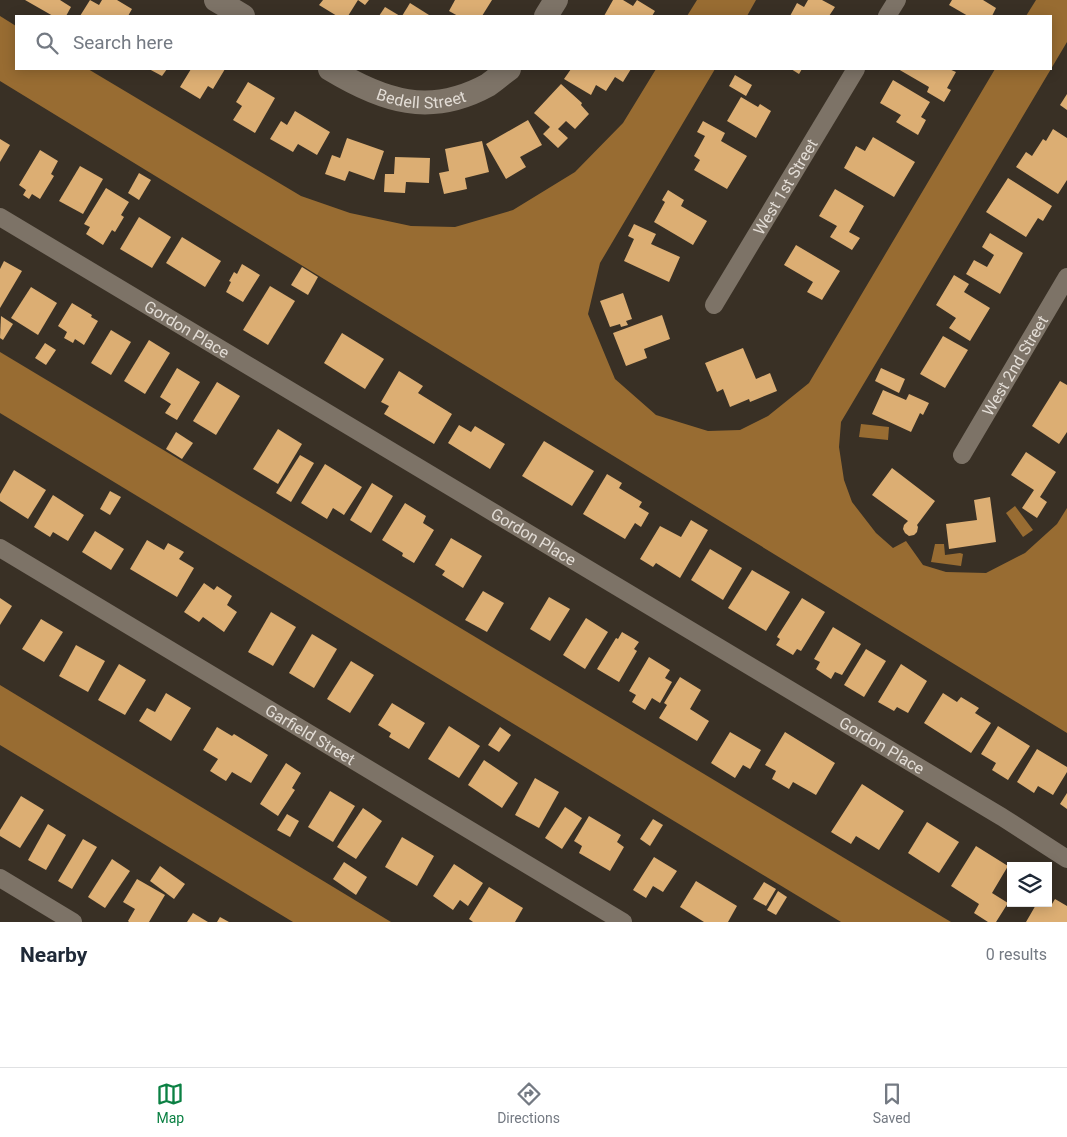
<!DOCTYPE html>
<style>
:root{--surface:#fff;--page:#f2f2f3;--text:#1f2937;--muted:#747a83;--line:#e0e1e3;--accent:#0b8043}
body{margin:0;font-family:Roboto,sans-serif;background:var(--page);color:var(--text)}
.controls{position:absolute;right:15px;bottom:15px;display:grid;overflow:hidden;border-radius:0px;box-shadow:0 2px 12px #0003}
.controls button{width:45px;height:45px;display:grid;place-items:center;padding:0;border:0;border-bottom:1px solid var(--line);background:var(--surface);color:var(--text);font:25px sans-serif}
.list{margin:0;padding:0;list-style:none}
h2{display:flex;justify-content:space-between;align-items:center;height:65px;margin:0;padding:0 20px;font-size:21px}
h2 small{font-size:16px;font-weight:400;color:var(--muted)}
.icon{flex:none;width:28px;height:28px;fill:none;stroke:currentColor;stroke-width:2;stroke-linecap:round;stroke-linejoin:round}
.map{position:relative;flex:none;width:1067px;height:922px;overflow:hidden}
.search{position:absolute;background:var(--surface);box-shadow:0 2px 12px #0003;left:15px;right:15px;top:15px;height:55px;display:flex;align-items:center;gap:12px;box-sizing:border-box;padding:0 18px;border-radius:0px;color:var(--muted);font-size:19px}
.sheet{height:145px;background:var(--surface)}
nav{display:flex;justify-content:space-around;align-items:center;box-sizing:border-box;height:70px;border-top:1px solid var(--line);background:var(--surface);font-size:14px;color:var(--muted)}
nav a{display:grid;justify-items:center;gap:2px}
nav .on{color:var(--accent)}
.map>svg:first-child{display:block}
.water{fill:#986c32}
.building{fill:#dcae73}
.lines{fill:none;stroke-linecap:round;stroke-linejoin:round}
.street{stroke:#7d7367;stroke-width:18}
.secondary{stroke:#7d7367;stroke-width:24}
.labels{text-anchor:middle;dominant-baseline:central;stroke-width:5;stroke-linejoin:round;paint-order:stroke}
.street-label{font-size:16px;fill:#e3ddd6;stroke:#2f261c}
</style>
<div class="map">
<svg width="1067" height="922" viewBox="0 0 1067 922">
<rect width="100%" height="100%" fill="#393025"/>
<g class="water">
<path d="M697,0h59l-9,16h-60z"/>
<path d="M1036,0h31v42l-226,380 -2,25 5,33 8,22 24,31 17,15 13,-7 17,24 23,7 40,1 39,-20 32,-29 10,-16v225l-1067,-652v-65l16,10v43h72l213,127 49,17 61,13 44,1 58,-17 62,-38 48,-49 33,-54h59l-115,194 -12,51 27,65 41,36 52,16 32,-1 28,-14 41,-33 186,-314h56v-53h-25z"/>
<path d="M0,352l951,570h-110l-841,-509z"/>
<path d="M861,424l28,3 -1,13 -29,-3z"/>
<path d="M1015,506l18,24 -10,7 -17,-24z"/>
<path d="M935,544h9l1,11 15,-2 3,1 -2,12 -30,-4z"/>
<path d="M0,685l391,237h-98l-293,-177z"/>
</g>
<g class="building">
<path d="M25,0h35l11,7 -5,9h-13z"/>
<path d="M90,0l9,5 3,-5h15l15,9 -4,7h-48z"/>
<path d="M323,0h46l-4,5 -7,-5 -10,16h-11l-18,-11z"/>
<path d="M455,0h37l-10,16h-24l-9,-5z"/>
<path d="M613,0h10l10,6 4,-6 18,11 -3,5h-10l-3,-1 -1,1h-34z"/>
<path d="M808,0h14l13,7 -6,9h-39l7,-13 7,4z"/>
<path d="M952,0h31l13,8 -4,8h-24l-19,-11z"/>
<path d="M410,3l19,12v1h-27z"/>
<path d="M385,7l15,9h-21z"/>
<path d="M149,69h18l-5,7z"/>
<path d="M191,69h34l-12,20 -5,-3 -8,13 -20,-12z"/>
<path d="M571,69h60l-8,13 -8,-5 -9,14 -10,-6 -5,10 -27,-16z"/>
<path d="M791,69h11l-3,5z"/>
<path d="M898,69h51l7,3 -9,16 4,2 -7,12 -17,-10 2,-5z"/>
<path d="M735,75l17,10 -6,11 -17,-10z"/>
<path d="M893,80l37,22 -9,15 5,3 -8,15 -22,-13 5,-7 -21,-12z"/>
<path d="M248,82l27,16 -20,35 -22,-13 9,-14 -6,-4z"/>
<path d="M561,84l21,19 -1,2 8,9 -14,15 -9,-8 -8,8 10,9 -10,10 -15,-14 7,-7 -16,-14z"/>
<path d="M1067,94v16l-7,-5z"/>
<path d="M741,97l17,10 2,-3 11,7 -15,27 -29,-17z"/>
<path d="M295,111l35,21 -13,23 -19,-11 -5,8 -23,-13 11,-18 6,4z"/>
<path d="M528,120l14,25 -22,12 6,10 -20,12 -20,-35z"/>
<path d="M703,121l22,12 -4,8 26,15 -20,33 -33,-19 6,-10 -6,-4 11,-20 -8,-4z"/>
<path d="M1053,129l14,9v42l-9,14 -42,-27 10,-15 6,4 11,-17 3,2z"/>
<path d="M873,137l42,25 -21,35 -50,-29 12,-22 9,5z"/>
<path d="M347,138l37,13 -10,29 -25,-9 -4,10 -20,-7 7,-19 8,3z"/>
<path d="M0,139l10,6 -10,17z"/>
<path d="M482,141l7,31 -24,6 2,11 -23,5 -5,-21 10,-2 -4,-22z"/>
<path d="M40,150l18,11 -7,13 3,2 -14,23 -8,-5 -3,5 -6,-4 3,-5 -7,-5z"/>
<path d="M395,157l35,1 -1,25 -23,-1 -1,11 -21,-1 1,-18h9z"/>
<path d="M80,166l23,13 -20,35 -24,-13z"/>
<path d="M139,173l12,7 -12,20 -11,-7z"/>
<path d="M1008,178l44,28 -9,15 -5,-3 -12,19 -40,-25z"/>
<path d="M106,188l23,14 -8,13 3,2 -9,15 -3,-2 -9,15 -17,-11 4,-7 -6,-3z"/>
<path d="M835,189l29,17 -15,26 11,6 -8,12 -22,-13 7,-11 -18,-10z"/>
<path d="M668,190l16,10 -3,6 26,15 -14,24 -39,-23 11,-20 -3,-2z"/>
<path d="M139,217l32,20 -19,31 -32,-19z"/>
<path d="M634,224l22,10 -5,10 29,13 -11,25 -45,-21 10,-22 -6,-3z"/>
<path d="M990,233l33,20 -23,41 -34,-20 8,-14 13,7 7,-12 -12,-8z"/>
<path d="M182,237l39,24 -16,26 -39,-24z"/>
<path d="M796,245l44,26 -18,29 -15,-8 6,-10 -29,-17z"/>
<path d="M4,261l18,10 -22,37v-39z"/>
<path d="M242,264l18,11 -17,27 -17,-10 5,-10 -2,-1 5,-9 3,2z"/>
<path d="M302,267l16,10 -10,18 -17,-10z"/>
<path d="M954,275l15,9 -5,8 26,16 -20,33 -21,-13 7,-10 -20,-13z"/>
<path d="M270,286l25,15 -27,44 -25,-15z"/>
<path d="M31,287l26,16 -19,32 -27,-17z"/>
<path d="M623,293l9,26 -6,2 2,4 -7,2 -1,-3 -10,3 -10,-26z"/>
<path d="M72,303l20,12 -1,2 7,4 -14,24 -9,-6 -2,4 -9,-5 3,-6 -9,-6z"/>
<path d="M662,315l8,24 -26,10 3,9 -21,8 -13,-33z"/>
<path d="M1,316l12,8 -10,16 -3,-2z"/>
<path d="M111,330l20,12 -20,33 -20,-12z"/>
<path d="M342,333l42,26 -19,30 -41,-26z"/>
<path d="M943,336l25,14 -23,38 -25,-14z"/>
<path d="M149,340l21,13 -25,41 -21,-13z"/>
<path d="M45,343l11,7 -10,15 -11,-7z"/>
<path d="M743,348l13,31 14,-6 7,18 -27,11 -1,-3 -19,8 -7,-18 -6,3 -12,-29z"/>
<path d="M177,368l23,14 -23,38 -12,-7 6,-9 -11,-7z"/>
<path d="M881,368l24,11 -6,14 -24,-12z"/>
<path d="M399,371l24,15 -5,7 34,21 -18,30 -50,-30 5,-8 -8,-4z"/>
<path d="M1060,381l7,4v47l-8,12 -27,-18z"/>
<path d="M217,382l23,14 -24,39 -23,-14z"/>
<path d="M883,390l23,10 3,-6 20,9 -6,12 -3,-2 -9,19 -39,-18z"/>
<path d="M459,425l12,7 4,-6 30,18 -15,25 -42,-26z"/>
<path d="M278,429l24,15 -24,40 -25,-15z"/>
<path d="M176,432l17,11 -11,16 -16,-10z"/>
<path d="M544,441l50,30 -22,35 -50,-30z"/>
<path d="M1026,452l30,20 -16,25 7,5 -10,16 -15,-10 12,-18 -23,-15z"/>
<path d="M300,455l14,8 -23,39 -15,-9z"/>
<path d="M325,464l37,23 -18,28 -11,-7 -6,11 -26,-16z"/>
<path d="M892,468l43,33 -18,24 1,2 -1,5 -3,3 -5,1 -4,-3 -2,-4 1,-4 4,-4 -36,-26z"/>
<path d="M14,470l32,20 -18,29 -28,-18v-7z"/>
<path d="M607,474l15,9 -3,5 23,14 -3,5 10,6 -8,14 -6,-4 -10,16 -42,-25z"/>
<path d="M372,483l21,13 -22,37 -21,-13z"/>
<path d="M110,491l11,6 -11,18 -10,-6z"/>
<path d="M53,495l31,20 -16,26 -15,-9 -3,5 -16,-10z"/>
<path d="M990,497l6,45 -47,7 -3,-25 31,-4 -3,-20z"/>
<path d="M405,503l21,13 -3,7 11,7 -20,33 -12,-7 1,-3 -21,-13z"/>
<path d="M691,520l17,10 -28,48 -24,-15 -3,4 -13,-8 20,-33 21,11z"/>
<path d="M95,531l29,18 -13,21 -29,-18z"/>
<path d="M451,538l31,18 -19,32 -21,-13 3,-4 -10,-6z"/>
<path d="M147,540l17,10 4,-7 16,9 -5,7 15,9 -17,29 -47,-28z"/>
<path d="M710,549l32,19 -19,32 -32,-20z"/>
<path d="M752,570l38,22 -24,39 -38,-23z"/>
<path d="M204,583l10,7 3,-4 15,10 -5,9 10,7 -13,20 -21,-15 -4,5 -15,-10z"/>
<path d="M483,591l21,12 -17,29 -22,-12z"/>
<path d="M549,597l21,12 -20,32 -20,-12z"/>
<path d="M0,598l12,8 -12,19z"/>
<path d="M802,598l23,14 -24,39 -4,-2 -4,6 -17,-10 4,-6 -3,-2z"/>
<path d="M271,612l25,15 -23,39 -25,-14z"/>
<path d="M586,618l22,14 -23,37 -22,-14z"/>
<path d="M41,619l22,13 -19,30 -22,-13z"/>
<path d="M833,627l28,17 -19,31 -7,-3 -4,7 -15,-10 4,-7 -6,-3z"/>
<path d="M622,632l17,10 -5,7 3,2 -18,31 -22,-13 19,-31 2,1z"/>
<path d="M312,634l25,15 -23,39 -25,-15z"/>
<path d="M76,645l29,16 -17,31 -29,-16z"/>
<path d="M866,649l20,12 -22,36 -20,-12z"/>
<path d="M649,657l21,13 -5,8 7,4 -12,21 -8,-5 -7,12 -13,-8 4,-7 -7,-4z"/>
<path d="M351,661l23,14 -24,38 -23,-14z"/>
<path d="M119,664l27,16 -21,35 -27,-15z"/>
<path d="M901,664l26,17 -19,32 -11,-6 -3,4 -16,-9z"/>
<path d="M680,677l21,13 -11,19 19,12 -12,20 -38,-23 8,-13 -3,-2z"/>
<path d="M166,693l25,15 -20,33 -32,-20 8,-13 8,4z"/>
<path d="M943,693l14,9 4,-5 18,11 -4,5 16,10 -20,30 -47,-30z"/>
<path d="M392,703l33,20 -16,26 -20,-12 2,-4 -13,-8z"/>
<path d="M449,726l31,20 -21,32 -31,-19z"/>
<path d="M998,726l32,20 -22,34 -16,-10 4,-7 -15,-9z"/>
<path d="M217,727l15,9 2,-2 34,21 -17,28 -19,-11 -6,9 -16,-10 8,-12 -15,-9z"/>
<path d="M500,727l11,8 -12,17 -11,-7z"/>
<path d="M730,732l31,18 -11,19 -7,-4 -8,13 -24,-15z"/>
<path d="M785,732l50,31 -19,32 -23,-13 -4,7 -17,-10 4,-8 -11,-6z"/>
<path d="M1037,749l30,18v5l-14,23 -15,-9 -4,7 -17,-11z"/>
<path d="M484,760l34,23 -16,25 -34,-23z"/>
<path d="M286,763l15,10 -9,15 3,2 -17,26 -18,-12z"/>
<path d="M535,778l24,14 -20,36 -24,-13z"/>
<path d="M862,784l42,27 -25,39 -23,-14 -5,8 -20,-12z"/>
<path d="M330,791l25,15 -22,36 -25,-15z"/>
<path d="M1067,793v16l-7,-5z"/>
<path d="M21,796l23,14 -24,38 -20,-12v-6z"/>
<path d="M565,807l17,11 -20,31 -17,-11z"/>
<path d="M363,808l19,13 -26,38 -19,-12z"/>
<path d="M287,814l12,7 -9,16 -13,-7z"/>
<path d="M589,816l32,19 -4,7 7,5 -14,24 -31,-18 3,-7 -8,-5z"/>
<path d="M653,819l10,6 -13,21 -10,-7z"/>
<path d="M927,822l32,20 -20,31 -31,-20z"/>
<path d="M48,824l18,11 -20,35 -18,-10z"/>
<path d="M402,837l32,19 -17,30 -32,-19z"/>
<path d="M83,839l14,8 -25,42 -14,-8z"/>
<path d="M976,846l32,20 -16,27 16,10 -12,19h-8l-14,-9 5,-9 -28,-18z"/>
<path d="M654,857l23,14 -14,21 -10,-6 -7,12 -13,-8z"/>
<path d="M112,859l18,12 -25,37 -17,-11z"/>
<path d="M344,862l23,15 -11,18 -23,-16z"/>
<path d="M454,864l29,19 -15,23 -8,-6 -7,10 -20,-14z"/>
<path d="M160,866l25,18 -11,15 -24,-18z"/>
<path d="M137,879l28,16 -16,27h-20l-1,-1 7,-12 -12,-7z"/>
<path d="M696,881l41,25 -9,16h-24l-24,-15z"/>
<path d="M764,882l12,7 -10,17 -13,-7z"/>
<path d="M489,887l34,21 -8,14h-42l-4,-3z"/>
<path d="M778,891l9,6 -11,18 -9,-5z"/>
<path d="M1055,899l12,7v16h-41l11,-19h11v-2l4,3z"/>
<path d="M193,913l15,9h-21z"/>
<path d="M220,917l9,5h-12z"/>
</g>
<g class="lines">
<g class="street">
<path d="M887,16l10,-16"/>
<path id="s1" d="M0,217l1002,600 65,42"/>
<path id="s2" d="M714,305l142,-236"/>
<path id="s3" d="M962,455l105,-178"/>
<path id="s4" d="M0,548l623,374"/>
<path d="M0,878l73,44"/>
</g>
<g class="secondary">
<path d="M216,0l27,16"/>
<path d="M546,16l10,-16"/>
<path id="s5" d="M330,69c53,32 100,48 158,16 7,-5 14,-11 21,-16"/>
</g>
</g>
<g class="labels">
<g class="street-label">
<text stroke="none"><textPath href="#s5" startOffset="98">Bedell Street</textPath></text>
<text stroke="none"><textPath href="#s2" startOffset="138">West 1st Street</textPath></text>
<text stroke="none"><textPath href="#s1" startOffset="218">Gordon Place</textPath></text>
<text stroke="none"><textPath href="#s3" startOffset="104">West 2nd Street</textPath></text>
<text stroke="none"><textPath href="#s1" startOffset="622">Gordon Place</textPath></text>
<text stroke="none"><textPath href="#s4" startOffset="362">Garfield Street</textPath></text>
<text stroke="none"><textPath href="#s1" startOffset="1028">Gordon Place</textPath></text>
</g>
</g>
</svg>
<div class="controls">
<button><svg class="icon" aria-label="layers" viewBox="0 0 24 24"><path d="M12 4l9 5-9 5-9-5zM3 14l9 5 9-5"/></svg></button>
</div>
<div class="search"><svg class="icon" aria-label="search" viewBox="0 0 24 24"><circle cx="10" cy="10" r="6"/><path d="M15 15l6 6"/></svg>Search here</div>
</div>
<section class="sheet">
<h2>Nearby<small>0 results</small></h2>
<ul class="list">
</ul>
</section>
<nav>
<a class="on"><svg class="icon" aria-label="map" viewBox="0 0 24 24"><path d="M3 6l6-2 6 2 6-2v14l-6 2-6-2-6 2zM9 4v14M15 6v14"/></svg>Map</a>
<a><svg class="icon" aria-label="directions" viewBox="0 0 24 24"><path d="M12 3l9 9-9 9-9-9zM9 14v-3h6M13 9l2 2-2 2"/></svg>Directions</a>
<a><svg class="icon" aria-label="saved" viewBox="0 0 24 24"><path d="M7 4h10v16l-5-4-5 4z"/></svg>Saved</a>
</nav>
